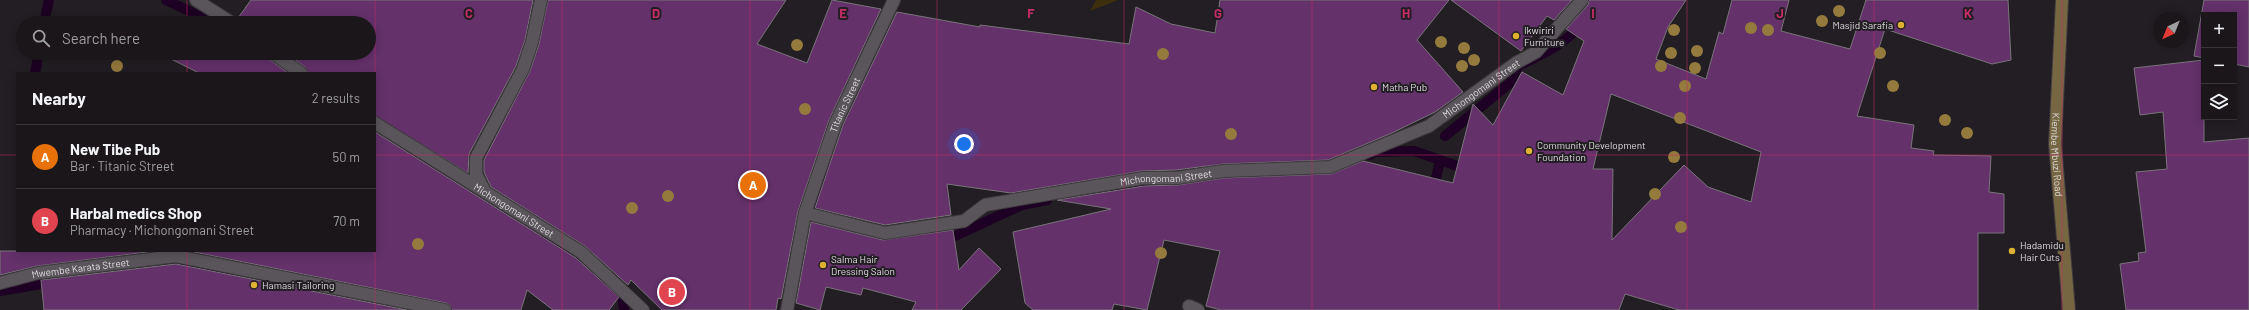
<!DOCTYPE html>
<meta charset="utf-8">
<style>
:root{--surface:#1a161a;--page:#272327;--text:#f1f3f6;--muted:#9f9fa2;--line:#383539;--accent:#ea580c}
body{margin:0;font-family:Barlow,sans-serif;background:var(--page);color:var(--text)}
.controls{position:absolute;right:12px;top:12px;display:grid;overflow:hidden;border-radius:0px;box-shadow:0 2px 10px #0003}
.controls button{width:36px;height:36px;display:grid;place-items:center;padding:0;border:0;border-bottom:1px solid var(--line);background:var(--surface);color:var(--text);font:20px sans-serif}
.compass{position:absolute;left:2153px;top:12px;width:36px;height:36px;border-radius:50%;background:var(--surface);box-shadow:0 2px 10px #0003;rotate:223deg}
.you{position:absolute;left:964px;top:144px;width:14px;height:14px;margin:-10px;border:3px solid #fff;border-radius:50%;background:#1a73e8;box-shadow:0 0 0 6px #1a73e833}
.badge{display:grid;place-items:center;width:26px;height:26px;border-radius:50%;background:var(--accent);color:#fff;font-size:13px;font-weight:700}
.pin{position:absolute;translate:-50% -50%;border:2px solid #fff;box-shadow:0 1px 4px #0006}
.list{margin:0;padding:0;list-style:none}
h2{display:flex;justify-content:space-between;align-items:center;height:52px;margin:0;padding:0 16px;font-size:17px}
h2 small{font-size:13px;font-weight:400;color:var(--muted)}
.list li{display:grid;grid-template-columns:26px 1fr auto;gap:12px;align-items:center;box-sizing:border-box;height:64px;padding:0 16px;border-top:1px solid var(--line)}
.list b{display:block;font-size:15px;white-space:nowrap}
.list p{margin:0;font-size:13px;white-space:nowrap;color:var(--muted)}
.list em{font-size:13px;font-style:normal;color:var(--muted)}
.icon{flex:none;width:22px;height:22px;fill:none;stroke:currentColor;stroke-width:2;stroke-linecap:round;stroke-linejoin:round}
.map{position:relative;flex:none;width:2249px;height:310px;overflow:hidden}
.search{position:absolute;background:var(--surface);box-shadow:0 2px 10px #0003;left:16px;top:16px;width:360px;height:44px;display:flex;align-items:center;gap:10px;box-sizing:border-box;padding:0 14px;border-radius:22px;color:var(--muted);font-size:15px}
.panel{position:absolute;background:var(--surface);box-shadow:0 2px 10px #0003;left:16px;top:72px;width:360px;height:180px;border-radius:0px}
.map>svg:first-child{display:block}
.park{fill:#3d2f0e}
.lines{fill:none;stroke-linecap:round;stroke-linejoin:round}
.stream{stroke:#1d0023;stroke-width:10}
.building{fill:#64316b;stroke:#79747a;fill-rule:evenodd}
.street-casing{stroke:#3f3b3f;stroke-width:14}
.secondary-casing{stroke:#3f3b3f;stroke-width:14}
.street{stroke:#5a555b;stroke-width:12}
.secondary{stroke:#766642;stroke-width:12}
.tree{fill:#957a3d}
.grid{fill:none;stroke:#c52c68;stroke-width:1;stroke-opacity:0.55}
.poi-dot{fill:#deb133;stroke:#221e23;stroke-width:1.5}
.labels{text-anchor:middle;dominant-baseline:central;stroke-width:4;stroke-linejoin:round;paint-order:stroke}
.poi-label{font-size:10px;fill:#dfdcdf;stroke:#221e23;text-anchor:start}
.street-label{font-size:10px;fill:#dfdcdf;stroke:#221e23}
.grid-label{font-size:13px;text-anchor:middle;font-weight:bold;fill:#c52c68;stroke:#221e23;stroke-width:4;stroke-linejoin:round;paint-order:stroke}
</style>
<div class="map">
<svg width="2249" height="310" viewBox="0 0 2249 310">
<rect width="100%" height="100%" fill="#221e23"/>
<path class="park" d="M1096,0h22l-28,11z"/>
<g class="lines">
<g class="stream">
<path d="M166,0l48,23"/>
<path d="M44,23l5,-23"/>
<path d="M35,73l4,-20"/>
<path d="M1445,136l65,-53 8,-17c23,-11 49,-22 63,-43"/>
<path d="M406,153l39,20"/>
<path d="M1369,155l6,-3 39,-1 55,19"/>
<path d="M1258,175h56l15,-5"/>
<path d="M1114,187l62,-7 27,5"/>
<path d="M1433,191l7,-30"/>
<path d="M816,210l10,-44"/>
<path d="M546,234l28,25"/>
<path d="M942,242l80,-37 25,-5"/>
<path d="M182,268h17l31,4"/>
<path d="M594,275l28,23 2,10"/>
<path d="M0,291l53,-9"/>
</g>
</g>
<g class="building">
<path d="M251,0h282l-8,40 -9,26 -47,88 -1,19 -93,-57v-43h-67l-3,-6 -19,-14h83v-30h-130l-1,-5z"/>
<path d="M548,0h238l-29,44 50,19 25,-63 49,9 -52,111 -31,91 -17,88 -3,-1 -2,12h-114l-31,-30 -3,5 -43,-39 -94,-59 -7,-15v-12l46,-89 9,-27z"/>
<path d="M1220,0h229l-32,40 46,52 -28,20 -43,21 -64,27 -105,4 -47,6 -34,1 -131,22 -64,-9 4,31 -66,10 -70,-17 28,-83 54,-113 83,15v-2l149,19 7,-37 35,17 44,9z"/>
<path d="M1451,0h121l-18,20 -7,-4 -26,35z"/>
<path d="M1589,0h97l-18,27 -12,32 50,20 13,-47 4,2 9,-34h57l-8,31 69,18 16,-49h142l3,60 -19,4 -107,-35 -28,87 57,9 -3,23 23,3 -1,4 58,1 -2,36 15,2v39h-26v77h-299l-54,-16 -6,16h-398l-15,-4 14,-55 -56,-11 -17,70 -33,-6 -2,6h-79l-8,-7 -12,-71 98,-23 -54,-9 87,-14 34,-1 46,-7 107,-4 32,-13 90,22 20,-79 20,21 29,-53 41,23 21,-54 -18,-12 22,-24zM1611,94l150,58 -10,50 -43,-15 -24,-22 -72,75 1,-71h-20z"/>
<path d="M2204,0h45v67l-15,-3v-49h-30v43l-10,-2z"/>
<path d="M159,53h107l3,6 19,14h-89z"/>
<path d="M2204,60v82l45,-4v172h-123l-6,-46 19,-3 -1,-8 8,-1 -10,-80 31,-3 -4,-57 -23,3 -6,-47z"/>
<path d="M375,132l201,126 43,39 -10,13h-56l-26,-20 -6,20h-69l-2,-5 -4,-2 -257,-52h186z"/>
<path d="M811,222l72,18 70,-10 6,40 20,-22 22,21 -40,41h-49l4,-8 -53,-14 -2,7 -35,-8 -6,23 -24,-7z"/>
<path d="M0,251h155l-118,15 -37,9z"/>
<path d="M176,264l231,46h-363l-3,-30z"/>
</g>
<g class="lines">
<g class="street-casing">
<g id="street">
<path d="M196,0l36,23"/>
<path d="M273,53l28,20"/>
<path id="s1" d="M375,123l206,129 62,58"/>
<path d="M485,192l-9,-18v-16l47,-89 9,-27 9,-42"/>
<path id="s2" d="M805,213l80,20 79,-12 21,-16 158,-27h34l46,-7 107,-4 99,-41 87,-63 20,-11 46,-52"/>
<path id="s3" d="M0,283l38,-10 138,-17 269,54"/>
<path d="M1189,306l9,4"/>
<path id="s4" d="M787,310l18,-97 31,-91 58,-122"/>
</g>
</g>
<g class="secondary-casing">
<g id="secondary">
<path id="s5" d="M2062,0l-7,144 14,166"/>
</g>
</g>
<use href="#street" class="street"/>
<use href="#secondary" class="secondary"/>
</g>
<g class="tree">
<circle cx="1839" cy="11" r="6"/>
<circle cx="1822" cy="21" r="6"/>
<circle cx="1751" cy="28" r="6"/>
<circle cx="1674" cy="30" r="6"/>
<circle cx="1768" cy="30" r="6"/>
<circle cx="1441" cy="42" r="6"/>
<circle cx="797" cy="45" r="6"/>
<circle cx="1464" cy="48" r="6"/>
<circle cx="1697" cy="51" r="6"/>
<circle cx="1671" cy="53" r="6"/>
<circle cx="1880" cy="53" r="6"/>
<circle cx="1163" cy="54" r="6"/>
<circle cx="1474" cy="60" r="6"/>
<circle cx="117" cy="66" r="6"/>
<circle cx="1462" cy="66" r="6"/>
<circle cx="1661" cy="66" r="6"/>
<circle cx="1695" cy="68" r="6"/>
<circle cx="1685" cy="86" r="6"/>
<circle cx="1893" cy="86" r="6"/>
<circle cx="805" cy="109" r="6"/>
<circle cx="1680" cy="118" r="6"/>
<circle cx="1945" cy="120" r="6"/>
<circle cx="1967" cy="133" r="6"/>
<circle cx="1231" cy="134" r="6"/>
<circle cx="1674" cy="157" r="6"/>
<circle cx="1655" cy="194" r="6"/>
<circle cx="668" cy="196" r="6"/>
<circle cx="632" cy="208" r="6"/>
<circle cx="1681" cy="227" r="6"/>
<circle cx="418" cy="244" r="6"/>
<circle cx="1161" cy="253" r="6"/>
</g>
<path class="grid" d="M187,0v23M375,0v73M562,0v310M750,0v310M937,0v310M1124,0v310M1312,0v310M1499,0v310M1687,0v310M1874,0v310M2062,0v310M187,53v20M0,155h17M375,155h1874M187,251v59M375,251v59"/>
<g class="poi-dot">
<circle cx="1901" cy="25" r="4"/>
<circle cx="1516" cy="36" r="4"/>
<circle cx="1374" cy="87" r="4"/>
<circle cx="1529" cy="151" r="4"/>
<circle cx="2012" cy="251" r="4"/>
<circle cx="823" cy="265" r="4"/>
<circle cx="254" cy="285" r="4"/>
</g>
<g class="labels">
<g class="poi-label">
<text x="1893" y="25" text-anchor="end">Masjid Sarafia</text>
<text x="1524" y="30">Ikwiriri<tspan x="1524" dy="12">Furniture</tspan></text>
<text x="1382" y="87">Matha Pub</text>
<text x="1537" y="145">Community Development<tspan x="1537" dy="12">Foundation</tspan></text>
<text x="2020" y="245">Hadamidu<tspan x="2020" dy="12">Hair Cuts</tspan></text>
<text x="831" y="259">Salma Hair<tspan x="831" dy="12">Dressing Salon</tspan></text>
<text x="262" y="285">Hamasi Tailoring</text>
</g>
<g class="street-label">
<text stroke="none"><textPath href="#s2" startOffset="708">Michongomani Street</textPath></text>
<text stroke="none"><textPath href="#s4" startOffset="214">Titanic Street</textPath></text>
<text stroke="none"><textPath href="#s5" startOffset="155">Kiembe Mbuzi Road</textPath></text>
<text stroke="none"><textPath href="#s2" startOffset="372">Michongomani Street</textPath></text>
<text stroke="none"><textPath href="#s1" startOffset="164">Michongomani Street</textPath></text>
<text stroke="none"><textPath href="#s3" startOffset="82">Mwembe Karata Street</textPath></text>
</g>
</g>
<g class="grid-label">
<text x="469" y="18">C</text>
<text x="656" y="18">D</text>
<text x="843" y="18">E</text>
<text x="1031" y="18">F</text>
<text x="1218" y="18">G</text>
<text x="1406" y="18">H</text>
<text x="1593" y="18">I</text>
<text x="1780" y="18">J</text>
<text x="1968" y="18">K</text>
</g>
</svg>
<div class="controls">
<button>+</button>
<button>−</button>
<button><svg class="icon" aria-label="layers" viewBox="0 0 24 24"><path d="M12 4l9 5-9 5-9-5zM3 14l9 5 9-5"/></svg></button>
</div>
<svg class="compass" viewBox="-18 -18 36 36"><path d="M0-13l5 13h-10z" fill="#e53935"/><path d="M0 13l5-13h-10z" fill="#9f9fa2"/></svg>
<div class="you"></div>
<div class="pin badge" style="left:753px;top:185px;background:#e8710a">A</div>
<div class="pin badge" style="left:672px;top:292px;background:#e0444e">B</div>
<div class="search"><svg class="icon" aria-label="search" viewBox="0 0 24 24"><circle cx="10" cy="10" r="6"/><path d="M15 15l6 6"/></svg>Search here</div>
<section class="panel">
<h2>Nearby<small>2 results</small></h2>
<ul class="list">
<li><span class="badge" style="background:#e8710a">A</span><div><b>New Tibe Pub</b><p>Bar · Titanic Street</p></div><em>50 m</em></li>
<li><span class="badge" style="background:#e0444e">B</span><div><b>Harbal medics Shop</b><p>Pharmacy · Michongomani Street</p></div><em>70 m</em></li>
</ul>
</section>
</div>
